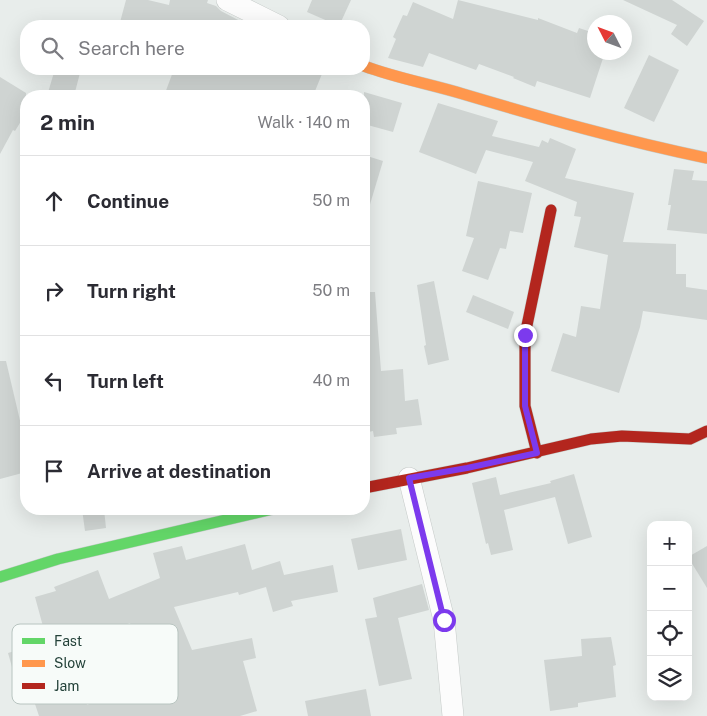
<!DOCTYPE html>
<meta charset="utf-8">
<style>
:root{--surface:#fff;--page:#f2f2f3;--text:#2b2b33;--muted:#7c7c81;--line:#e1e1e2}
body{margin:0;font-family:"Public Sans",sans-serif;background:var(--page);color:var(--text)}
.controls{position:absolute;right:15px;bottom:15px;display:grid;overflow:hidden;border-radius:10px;box-shadow:0 5px 20px #0002}
.controls button{width:45px;height:45px;display:grid;place-items:center;padding:0;border:0;border-bottom:1px solid var(--line);background:var(--surface);color:var(--text);font:25px sans-serif}
.compass{position:absolute;left:587px;top:15px;width:45px;height:45px;border-radius:50%;background:var(--surface);box-shadow:0 5px 20px #0002;rotate:312deg}
.stop{position:absolute;width:15px;height:15px;margin:-11px;border:4px solid #7c3aed;border-radius:50%;background:#fff}
.stop.end{background:#7c3aed;border-color:#fff;box-shadow:0 1px 5px #0008}
.list{margin:0;padding:0;list-style:none}
h2{display:flex;justify-content:space-between;align-items:center;height:65px;margin:0;padding:0 20px;font-size:21px}
h2 small{font-size:16px;font-weight:400;color:var(--muted)}
.list li{display:grid;grid-template-columns:32px 1fr auto;gap:15px;align-items:center;box-sizing:border-box;height:90px;padding:0 20px;border-top:1px solid var(--line)}
.list b{display:block;font-size:19px;white-space:nowrap}
.list em{font-size:16px;font-style:normal;color:var(--muted)}
.icon{flex:none;width:28px;height:28px;fill:none;stroke:currentColor;stroke-width:2;stroke-linecap:round;stroke-linejoin:round}
.map{position:relative;flex:none;width:707px;height:716px;overflow:hidden}
.search{position:absolute;background:var(--surface);box-shadow:0 5px 20px #0002;left:20px;top:20px;width:350px;height:55px;display:flex;align-items:center;gap:12px;box-sizing:border-box;padding:0 18px;border-radius:20px;color:var(--muted);font-size:19px}
.panel{position:absolute;background:var(--surface);box-shadow:0 5px 20px #0002;left:20px;top:90px;width:350px;height:425px;border-radius:20px}
.map>svg:first-child{display:block}
.building{fill:#cfd4d2;fill-rule:evenodd}
.lines{fill:none;stroke-linecap:round;stroke-linejoin:round}
.street-casing{stroke:#c5cac8;stroke-width:22}
.fast-casing{stroke:#c3cbc8;stroke-width:12}
.slow-casing{stroke:#c3cbc8;stroke-width:12}
.jam-casing{stroke:#c3cbc8;stroke-width:12}
.street{stroke:#fcfcfc;stroke-width:21}
.fast{stroke:#63d668;stroke-width:11}
.slow{stroke:#ff974d;stroke-width:11}
.jam{stroke:#b3261e;stroke-width:11}
.route{stroke:#7c3aed;stroke-width:6}
.key{fill:#f7fbf9;stroke:#b8c4c0;stroke-width:1}
.key-label{font-size:14px;fill:#24423a}
</style>
<div class="map">
<svg width="707" height="716" viewBox="0 0 707 716">
<rect width="100%" height="100%" fill="#e8edeb"/>
<g class="building">
<path d="M126,0h22l21,5 1,-5h38l-1,3 9,3 5,5 21,11 -1,4h-122z"/>
<path d="M312,0h39l-12,26 -32,-14z"/>
<path d="M458,0l80,20v-2l39,15 2,-5 15,5v19h11l-15,46 -53,-17 -2,6 -22,-9 1,-1 -35,-13 -3,6 -47,-17 -6,14 -35,-9 8,-19 -3,-2 10,-22 4,1 6,-14 40,17z"/>
<path d="M623,0h49l32,21 -17,25 -16,-12 6,-9z"/>
<path d="M649,55l30,15 -25,52 -30,-14z"/>
<path d="M55,69h26l-7,27h-27z"/>
<path d="M174,69h150l-11,27h-149z"/>
<path d="M0,77l26,16v20l-11,18 -2,-1 -13,24z"/>
<path d="M364,92l38,11 -9,29 -29,-8z"/>
<path d="M438,103l60,18 -6,15 47,11 3,-7 6,3 2,-5 26,11 -11,29 69,15 -11,49 53,2v30h10v13l21,3v30l-64,-9 -3,16 -21,66 -68,-22 12,-38 13,4 5,-31 19,3 8,-54 -34,-8 7,-30 -7,-1 3,-14 -52,-21 8,-19 -47,-12 -10,24 -57,-22z"/>
<path d="M364,155l19,6 -15,50 -4,-1z"/>
<path d="M674,169l20,2 -2,9 15,1v53l-40,-4 4,-25h-3z"/>
<path d="M478,181l54,12 -9,40 -13,-2 -4,18 -6,-1 -12,32 -26,-9 12,-33 -8,-2z"/>
<path d="M434,281l15,79 -21,5 -4,-19 2,-1 -9,-60z"/>
<path d="M364,292h11l6,79 22,-2 2,32 13,-2 4,26 -26,3 1,6 -23,3 -1,-6 -9,2z"/>
<path d="M473,295l41,17 -6,17 -42,-17z"/>
<path d="M0,361h6l20,85v26l-26,7z"/>
<path d="M574,474l18,63 -24,7 -13,-47 -51,13 9,40 -22,5 -3,-12 -2,1 -14,-61 24,-6 4,18 51,-12 -1,-2z"/>
<path d="M82,509h22l2,19 -21,3z"/>
<path d="M401,529l6,31 -49,10 -7,-31z"/>
<path d="M245,544l7,26 28,-9 4,14 49,-10 5,27 -47,9 2,5 -20,6 -7,-25 -27,8 -1,-3 -64,15 18,43 60,-12 4,20 -13,3 14,50 -17,5h-201l-8,-24 -11,3 -12,-42 39,-12 -12,-44 21,-6 -2,-4 44,-17 11,29 51,-21 -7,-25 29,-7 4,14zM130,623l11,29 6,-3 13,31 -55,24 -2,-5 -16,6 -18,-59z"/>
<path d="M707,546v42l-19,-31z"/>
<path d="M422,584l7,26 -31,8 14,61 -33,7 -14,-67 12,-2 -4,-19z"/>
<path d="M611,637l5,28 -3,1 3,31 -38,6v4l-28,4 -6,-51 38,-4 -1,-17z"/>
<path d="M366,689l5,27h-63l-3,-15z"/>
</g>
<g class="lines">
<g class="street-casing">
<g id="street">
<path d="M227,0l52,26"/>
<path d="M409,478l35,142 9,96"/>
</g>
</g>
<g class="fast-casing">
<path id="fast" d="M0,577l58,-18 215,-50"/>
</g>
<g class="slow-casing">
<path id="slow" d="M364,66c32,12 66,18 99,28 81,24 161,47 244,64"/>
</g>
<g class="jam-casing">
<g id="jam">
<path d="M537,453l-12,-47v-71l26,-125"/>
<path d="M364,488l103,-20 124,-29 31,-3 68,3 17,-8"/>
</g>
</g>
<use href="#street" class="street"/>
<use href="#fast" class="fast"/>
<use href="#slow" class="slow"/>
<use href="#jam" class="jam"/>
</g>
<g class="lines">
<path class="route" d="M444,620l-35,-142 58,-10 70,-15 -12,-47v-71"/>
</g>
<rect x="12" y="624" width="166" height="80" rx="8" class="key"/>
<rect x="22" y="638" width="23" height="6" fill="#63d668"/>
<rect x="22" y="660" width="23" height="7" fill="#ff974d"/>
<rect x="22" y="683" width="23" height="6" fill="#b3261e"/>
<g class="key-label">
<text x="54" y="646">Fast</text>
<text x="54" y="668">Slow</text>
<text x="54" y="691">Jam</text>
</g>
</svg>
<div class="controls">
<button>+</button>
<button>−</button>
<button><svg class="icon" aria-label="locate" viewBox="0 0 24 24"><circle cx="12" cy="12" r="6"/><path d="M12 2v4M12 18v4M2 12h4M18 12h4"/></svg></button>
<button><svg class="icon" aria-label="layers" viewBox="0 0 24 24"><path d="M12 4l9 5-9 5-9-5zM3 14l9 5 9-5"/></svg></button>
</div>
<svg class="compass" viewBox="-18 -18 36 36"><path d="M0-13l5 13h-10z" fill="#e53935"/><path d="M0 13l5-13h-10z" fill="#7c7c81"/></svg>
<div class="stop" style="left:444px;top:620px"></div>
<div class="stop end" style="left:525px;top:335px"></div>
<div class="search"><svg class="icon" aria-label="search" viewBox="0 0 24 24"><circle cx="10" cy="10" r="6"/><path d="M15 15l6 6"/></svg>Search here</div>
<section class="panel">
<h2>2 min<small>Walk · 140 m</small></h2>
<ul class="list">
<li><svg class="icon" aria-label="ahead" viewBox="0 0 24 24"><path d="M12 20V5M6 11l6-6 6 6"/></svg><div><b>Continue</b></div><em>50 m</em></li>
<li><svg class="icon" aria-label="right" viewBox="0 0 24 24"><path d="M7 20v-9h11M14 6l5 5-5 5"/></svg><div><b>Turn right</b></div><em>50 m</em></li>
<li><svg class="icon" aria-label="left" viewBox="0 0 24 24"><path d="M17 20v-9H6M10 6l-5 5 5 5"/></svg><div><b>Turn left</b></div><em>40 m</em></li>
<li><svg class="icon" aria-label="arrive" viewBox="0 0 24 24"><path d="M6 21V4h12l-3 4 3 4H6"/></svg><div><b>Arrive at destination</b></div></li>
</ul>
</section>
</div>
